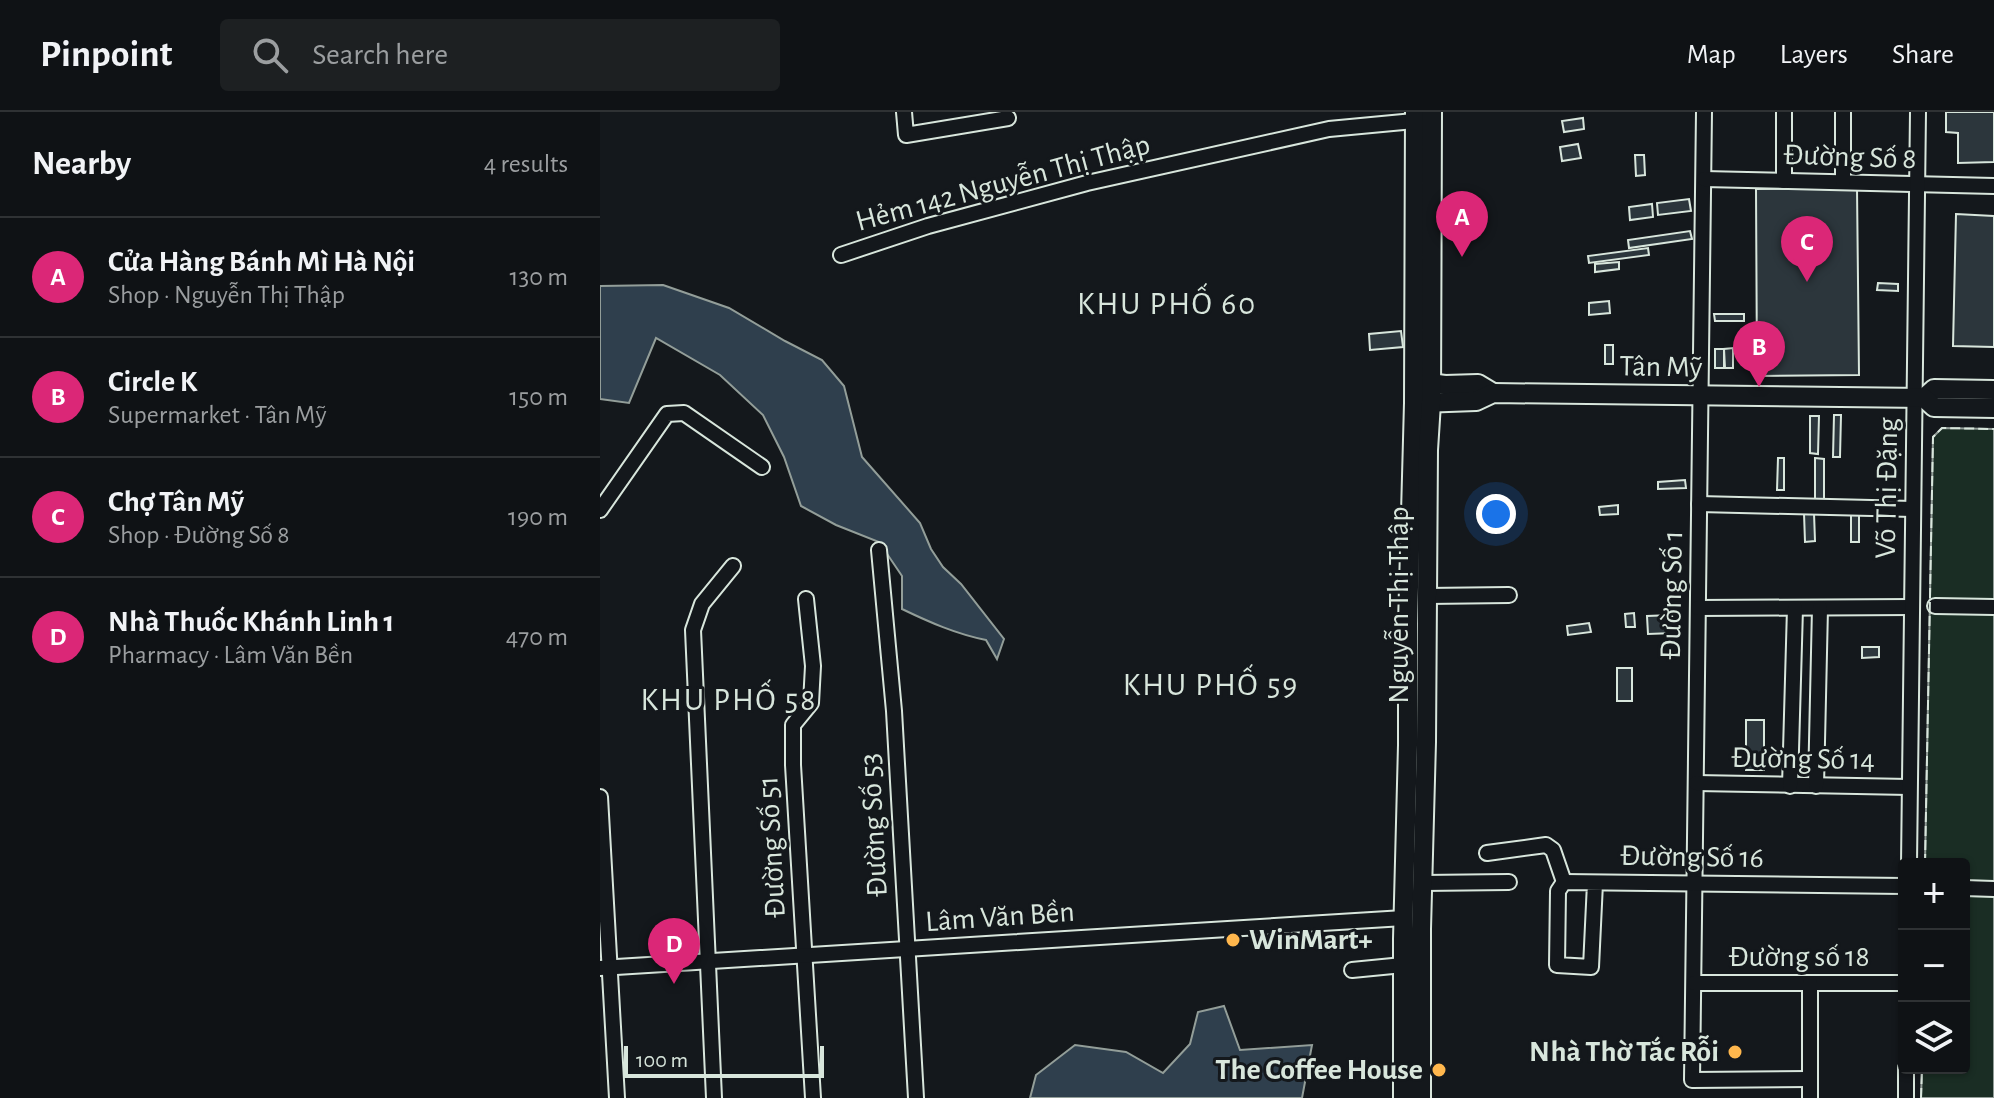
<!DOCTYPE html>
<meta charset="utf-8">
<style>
:root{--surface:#0f1215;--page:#1d2022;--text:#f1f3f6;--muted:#9b9ea0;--line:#2f3234;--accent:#db2777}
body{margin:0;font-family:"Alegreya Sans",sans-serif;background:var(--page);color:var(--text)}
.controls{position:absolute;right:24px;bottom:24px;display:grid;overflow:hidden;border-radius:8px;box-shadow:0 2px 6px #0004}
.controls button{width:72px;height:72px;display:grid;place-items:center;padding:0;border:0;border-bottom:2px solid var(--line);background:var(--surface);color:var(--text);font:40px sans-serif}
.scale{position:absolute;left:24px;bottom:20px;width:200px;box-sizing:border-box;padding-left:8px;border:4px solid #d8e6dc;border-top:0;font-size:22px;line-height:28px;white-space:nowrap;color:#d8e6dc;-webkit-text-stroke:6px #14181c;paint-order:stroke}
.you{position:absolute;left:896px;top:402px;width:28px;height:28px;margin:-20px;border:6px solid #fff;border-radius:50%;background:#1a73e8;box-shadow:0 0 0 12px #1a73e833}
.badge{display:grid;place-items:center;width:52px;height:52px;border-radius:50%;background:var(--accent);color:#fff;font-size:26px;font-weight:700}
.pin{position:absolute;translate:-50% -66px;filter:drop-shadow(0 2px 4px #0008)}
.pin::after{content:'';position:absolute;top:42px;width:28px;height:24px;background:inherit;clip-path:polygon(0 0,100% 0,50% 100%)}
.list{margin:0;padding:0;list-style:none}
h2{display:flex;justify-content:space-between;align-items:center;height:104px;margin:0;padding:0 32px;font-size:34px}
h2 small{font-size:26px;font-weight:400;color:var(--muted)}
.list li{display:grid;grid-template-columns:52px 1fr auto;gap:24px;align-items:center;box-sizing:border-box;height:120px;padding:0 32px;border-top:2px solid var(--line)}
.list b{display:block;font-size:30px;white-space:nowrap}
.list p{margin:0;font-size:26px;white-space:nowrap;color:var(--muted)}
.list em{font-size:26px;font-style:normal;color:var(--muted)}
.icon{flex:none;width:44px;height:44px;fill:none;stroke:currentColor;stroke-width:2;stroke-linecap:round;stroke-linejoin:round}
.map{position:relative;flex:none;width:1394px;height:986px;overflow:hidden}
header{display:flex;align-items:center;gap:48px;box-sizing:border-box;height:112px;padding:0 40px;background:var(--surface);border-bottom:2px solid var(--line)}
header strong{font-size:38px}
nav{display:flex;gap:44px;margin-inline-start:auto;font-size:28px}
.search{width:560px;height:72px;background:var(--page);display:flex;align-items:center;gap:20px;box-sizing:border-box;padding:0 28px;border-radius:8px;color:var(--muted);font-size:30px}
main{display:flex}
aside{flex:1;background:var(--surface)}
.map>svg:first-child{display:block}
.green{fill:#1a2d24;stroke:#939e99;stroke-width:2}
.water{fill:#2f3f4d;stroke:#939e99;stroke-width:2}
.building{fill:#2c363c;stroke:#d8e6dc;stroke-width:2}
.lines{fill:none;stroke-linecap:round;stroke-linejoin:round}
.minor-casing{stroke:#d8e6dc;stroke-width:18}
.major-casing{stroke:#d8e6dc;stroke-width:22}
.minor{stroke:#14181c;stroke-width:14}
.major{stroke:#14181c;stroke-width:18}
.fence{stroke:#d8e6dc;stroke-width:2;stroke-dasharray:10 4;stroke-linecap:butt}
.poi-dot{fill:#ffb74d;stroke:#14181c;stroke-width:3}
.labels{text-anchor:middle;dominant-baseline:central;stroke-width:6;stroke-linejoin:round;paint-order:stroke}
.street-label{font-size:30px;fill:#d8e6dc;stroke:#14181c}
.poi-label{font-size:30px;font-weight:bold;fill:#d8e6dc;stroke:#14181c;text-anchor:end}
.neighbourhood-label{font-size:32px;letter-spacing:2px;fill:#d8e6dc;stroke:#14181c}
</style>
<header>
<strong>Pinpoint</strong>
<div class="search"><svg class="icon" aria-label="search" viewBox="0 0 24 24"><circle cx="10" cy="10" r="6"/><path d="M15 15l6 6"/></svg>Search here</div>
<nav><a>Map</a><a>Layers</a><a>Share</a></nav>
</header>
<main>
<aside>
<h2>Nearby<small>4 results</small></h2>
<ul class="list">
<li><span class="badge">A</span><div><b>Cửa Hàng Bánh Mì Hà Nội</b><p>Shop · Nguyễn Thị Thập</p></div><em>130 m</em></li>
<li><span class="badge">B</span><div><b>Circle K</b><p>Supermarket · Tân Mỹ</p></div><em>150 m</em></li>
<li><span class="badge">C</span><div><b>Chợ Tân Mỹ</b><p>Shop · Đường Số 8</p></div><em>190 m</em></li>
<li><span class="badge">D</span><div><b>Nhà Thuốc Khánh Linh 1</b><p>Pharmacy · Lâm Văn Bền</p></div><em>470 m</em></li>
</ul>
</aside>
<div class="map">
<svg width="1394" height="986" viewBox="0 0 1394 986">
<rect width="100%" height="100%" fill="#14181c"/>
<path class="green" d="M1342,316l52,1v669h-73l1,-30h42v-204h-39l8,-427z"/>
<g class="water">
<path d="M63,173l66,23 56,33 37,19 22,26 18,71 58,66 11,26 12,18 18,17 43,55 -7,20 -11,-19c-30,-6 -57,-18 -84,-31v-33l-23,-34 -43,-17 -35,-19 -17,-49 -21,-42 -43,-40 -64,-37 -27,65 -29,-4v-113z"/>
<path d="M624,894l16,44 72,-5 -10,53h-272l6,-23 39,-30 51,7 37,21 27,-29 8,-32z"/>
</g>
<g class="building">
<path d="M1346,0h48v50l-36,1v-30l-12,-1z"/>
<path d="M983,6l1,11 -20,3 -2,-11z"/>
<path d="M978,32l3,14 -19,3 -2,-14z"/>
<path d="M1035,43h9l1,20 -9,1z"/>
<path d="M1257,76l2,187 -102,1 -1,-187z"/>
<path d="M1089,87l2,12 -33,4 -1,-12z"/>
<path d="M1052,92l1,13 -23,3 -1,-13z"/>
<path d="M1356,102l38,2v131l-41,-1z"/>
<path d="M1090,119l2,8 -63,9 -1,-8z"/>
<path d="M1048,136l1,7 -60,8 -1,-7z"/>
<path d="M1019,150v7l-24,3v-8z"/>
<path d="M1278,171l20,1v7l-21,-1z"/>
<path d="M1009,189l1,12 -21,2v-12z"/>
<path d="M1114,202h30v7h-29z"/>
<path d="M801,219l2,16 -33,3 -1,-16z"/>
<rect x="1005" y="233" width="8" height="19"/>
<path d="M1133,236v20h-8l-1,-19z"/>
<rect x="1115" y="237" width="9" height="19"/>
<path d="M1234,303h7l-1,42h-7z"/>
<path d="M1210,304h9l-1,38 -8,-1z"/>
<path d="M1178,346h6v32h-7z"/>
<path d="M1215,346l9,1v42h-9z"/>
<path d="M1085,368l1,8 -28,1v-7z"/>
<path d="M1018,393v9l-18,1 -1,-8z"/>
<path d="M1204,401h10l1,28 -10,1z"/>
<rect x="1251" y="401" width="8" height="29"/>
<path d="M1034,501l1,14h-9l-1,-13z"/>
<path d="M1072,503l2,18 -26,1 -1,-18z"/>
<path d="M989,511l2,9 -23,3 -1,-9z"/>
<path d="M1262,535h17v10l-17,1z"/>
<rect x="1017" y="556" width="15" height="33"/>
<rect x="1146" y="608" width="18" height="50"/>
</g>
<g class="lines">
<g class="minor-casing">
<g id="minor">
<path d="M304,0l2,23 102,-17"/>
<path d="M1104,0l-12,968 117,-1"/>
<path d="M1104,67l290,7"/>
<path d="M1184,69v-69"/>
<path d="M1243,70v-70"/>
<path d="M241,143l87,-29 159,-43 242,-54 85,-8"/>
<path d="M1099,392l214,5"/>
<path d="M0,398l67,-96 17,-1 78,54"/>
<path d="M279,438l15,161 22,387"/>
<path d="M827,484l82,-1"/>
<path d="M206,487l7,67 -2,37 -18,22v40l20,333"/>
<path d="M1335,494l59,1"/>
<path d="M1098,496l214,-1"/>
<path d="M1096,671l213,4"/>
<path d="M1190,674l5,-178"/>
<path d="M1216,674l4,-178"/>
<path d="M0,685l17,301"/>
<path d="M887,741l59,-8 7,5 11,32"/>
<path d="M1309,752l9,-752"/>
<path d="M823,771l86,-1"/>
<path d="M995,771l-4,84 -34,-2 1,-74 6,-9 340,4"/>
<path d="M1364,776l30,1"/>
<path d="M0,856l804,-50"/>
<path d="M752,858l51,-5"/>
<path d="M1094,871h210"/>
<path d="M114,986l-21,-468 9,-26 31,-38"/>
<path d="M1210,986v-115"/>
<path d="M1306,986v-30"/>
</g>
</g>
<g class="major-casing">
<g id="major">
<path d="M822,270l23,3 33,-1 15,9"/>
<path d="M1324,286l10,-9 60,1"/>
<path d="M821,291l55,-2 17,-8 431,5 10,9 60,1"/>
<path d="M803,986v-159l5,-194v-121l6,-221 1,-291"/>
<path d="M821,986v-169l5,-187 2,-292 3,-47 1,-291"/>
</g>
</g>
<use href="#minor" class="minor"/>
<use href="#major" class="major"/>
<g class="fence">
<path d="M1325,752l8,-427 9,-9 52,1"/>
<path d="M1321,986l1,-30"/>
</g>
</g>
<g class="poi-dot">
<circle cx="633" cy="828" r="8"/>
<circle cx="1135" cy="940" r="8"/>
<circle cx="839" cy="958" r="8"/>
</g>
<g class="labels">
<g class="street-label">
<text transform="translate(1250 45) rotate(2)">Đường Số 8</text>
<text transform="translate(403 71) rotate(-15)">Hẻm 142 Nguyễn Thị Thập</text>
<text transform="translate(1061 255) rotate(1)">Tân Mỹ</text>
<text transform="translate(1287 376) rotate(-89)">Võ Thị Đặng</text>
<text transform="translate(1072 483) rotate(-89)">Đường Số 1</text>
<text transform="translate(799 493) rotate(-90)">Nguyễn Thị Thập</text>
<text transform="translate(1203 647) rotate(1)">Đường Số 14</text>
<text transform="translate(274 713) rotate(-93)">Đường Số 53</text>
<text transform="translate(172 735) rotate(-93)">Đường Số 51</text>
<text transform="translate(1092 745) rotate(1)">Đường Số 16</text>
<text transform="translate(400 805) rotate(-4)">Lâm Văn Bền</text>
<text x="1199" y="845">Đường số 18</text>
</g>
<g class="poi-label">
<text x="649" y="828" text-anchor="start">WinMart+</text>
<text x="1119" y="940">Nhà Thờ Tắc Rỗi</text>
<text x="823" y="958">The Coffee House</text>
</g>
<g class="neighbourhood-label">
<text x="567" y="192">KHU PHỐ 60</text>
<text x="611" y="573">KHU PHỐ 59</text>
<text x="129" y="588">KHU PHỐ 58</text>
</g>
</g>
</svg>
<div class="controls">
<button>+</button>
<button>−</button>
<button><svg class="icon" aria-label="layers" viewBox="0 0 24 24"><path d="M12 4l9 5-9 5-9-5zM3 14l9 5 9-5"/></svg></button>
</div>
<div class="scale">100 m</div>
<div class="you"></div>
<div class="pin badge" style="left:862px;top:145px">A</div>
<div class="pin badge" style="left:1159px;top:275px">B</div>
<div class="pin badge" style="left:1207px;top:170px">C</div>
<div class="pin badge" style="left:74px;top:872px">D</div>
</div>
</main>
